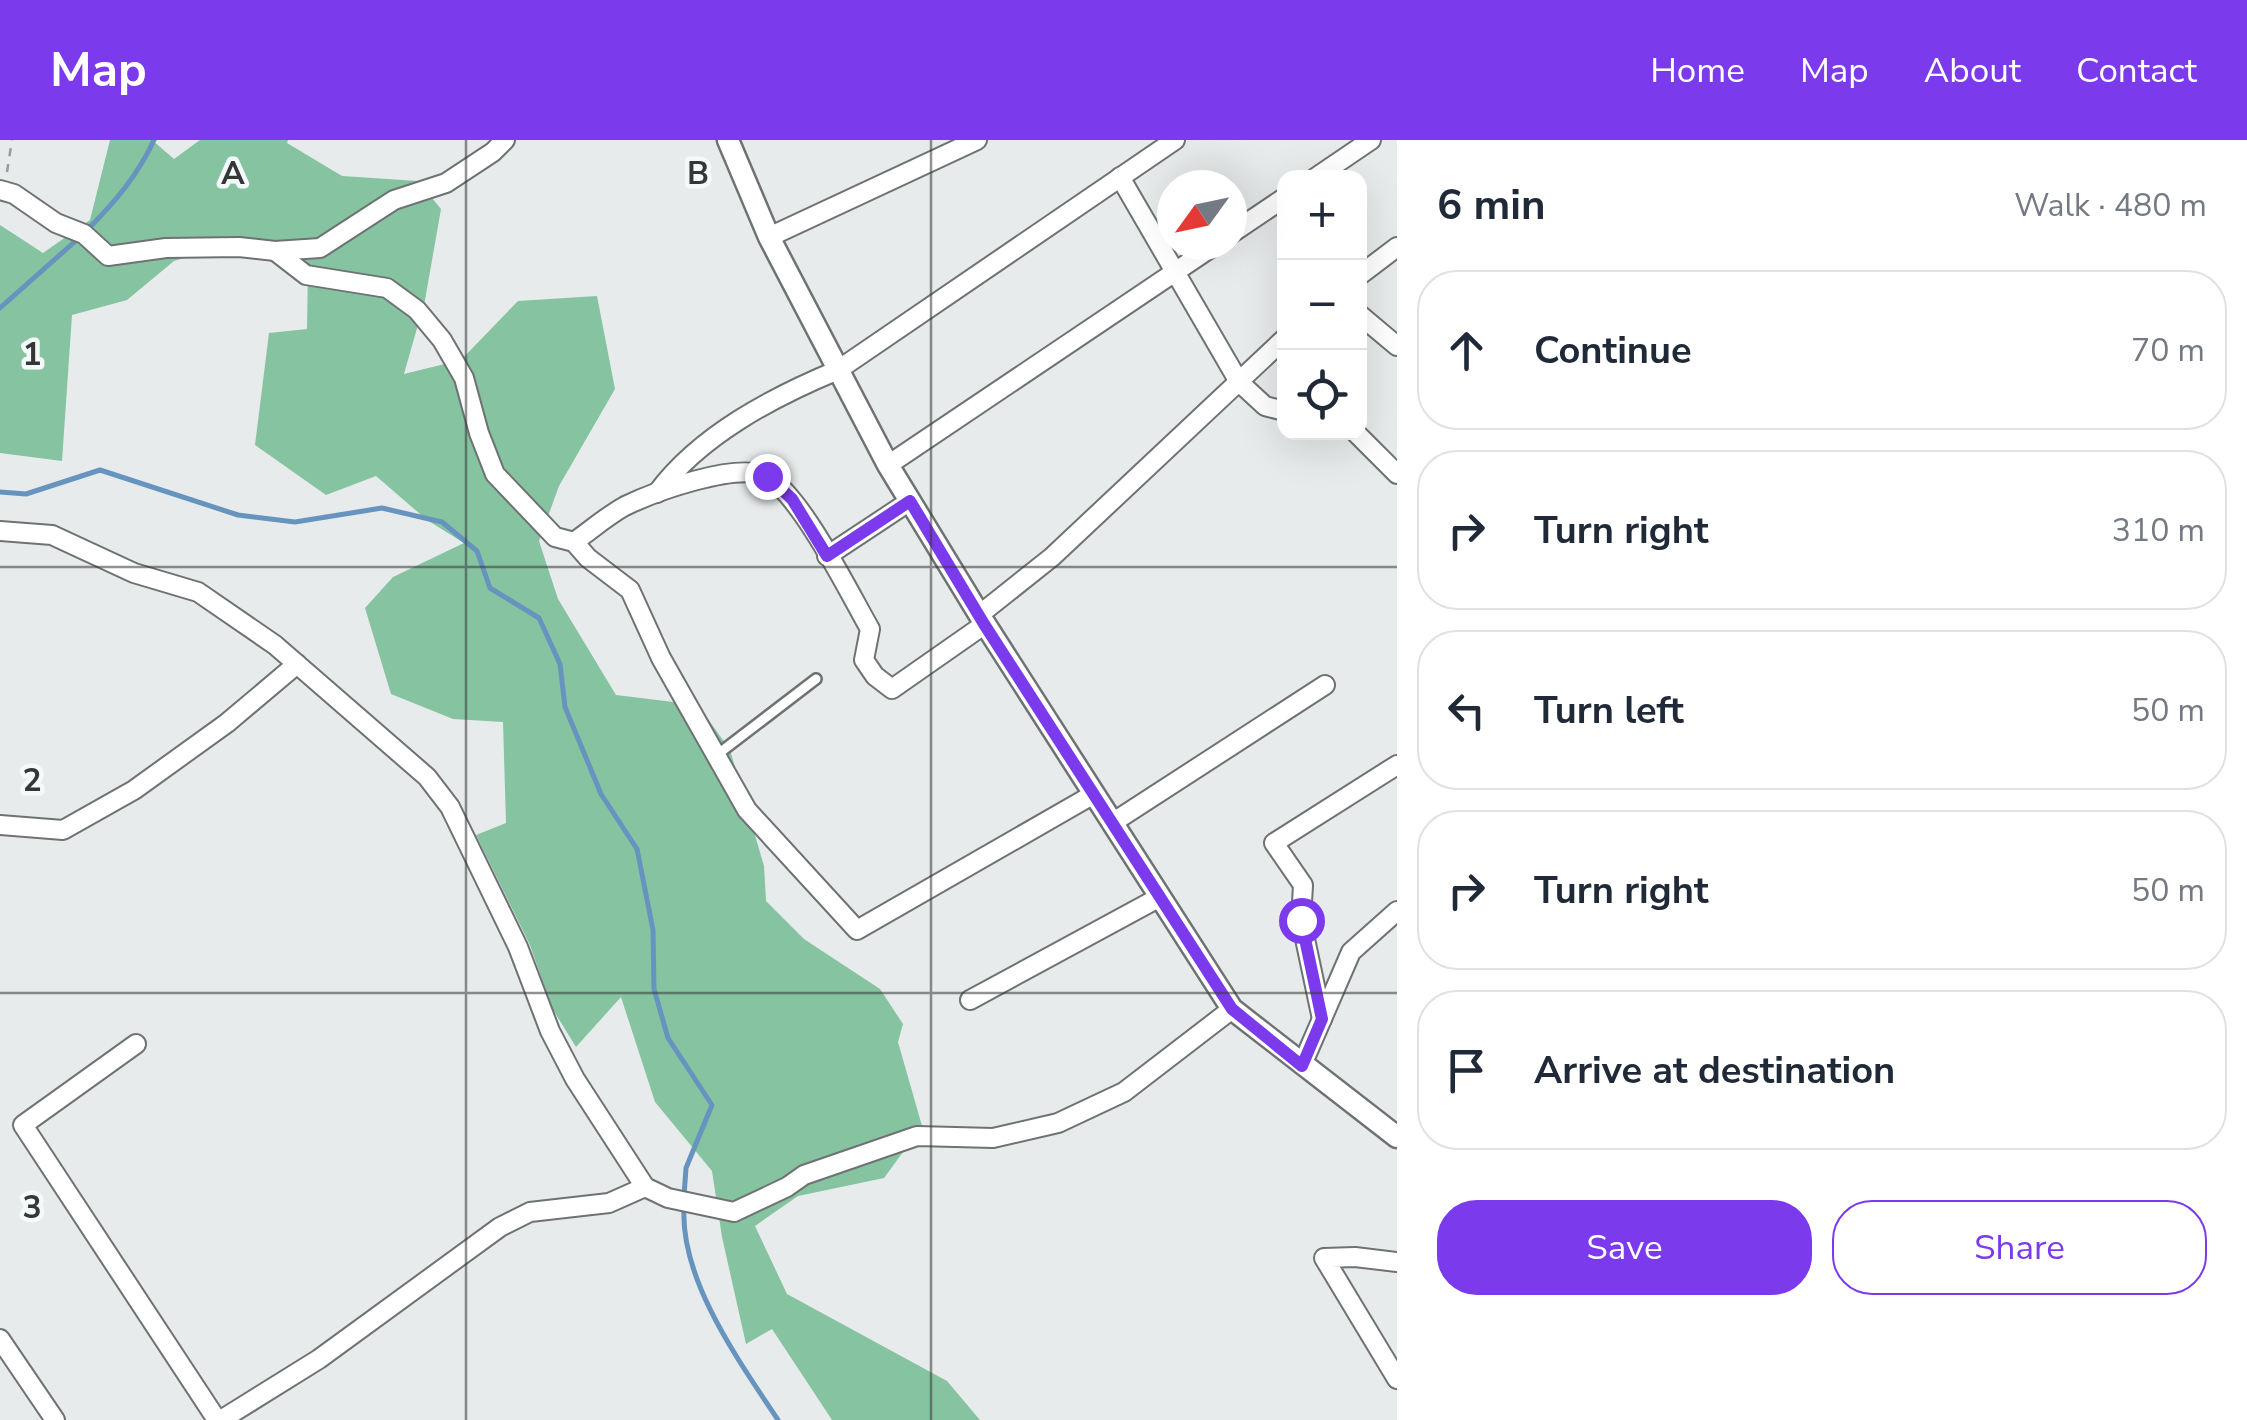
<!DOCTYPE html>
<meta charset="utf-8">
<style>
:root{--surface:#fff;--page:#f6f6f7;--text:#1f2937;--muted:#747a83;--line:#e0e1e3;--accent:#7c3aed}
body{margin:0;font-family:"Nunito Sans",sans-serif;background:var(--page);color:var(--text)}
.controls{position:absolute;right:30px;top:30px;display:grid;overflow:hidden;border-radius:20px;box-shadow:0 10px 40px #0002}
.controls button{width:90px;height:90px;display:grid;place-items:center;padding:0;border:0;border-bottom:2px solid var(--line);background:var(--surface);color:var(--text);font:50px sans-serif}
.compass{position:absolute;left:1157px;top:30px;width:90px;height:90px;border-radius:50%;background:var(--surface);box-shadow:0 10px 40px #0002;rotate:237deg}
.stop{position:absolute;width:30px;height:30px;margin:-22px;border:8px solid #7c3aed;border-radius:50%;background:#fff}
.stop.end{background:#7c3aed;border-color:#fff;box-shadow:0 2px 10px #0008}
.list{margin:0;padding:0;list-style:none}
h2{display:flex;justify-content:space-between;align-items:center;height:130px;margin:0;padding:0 40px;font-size:42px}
h2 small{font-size:32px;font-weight:400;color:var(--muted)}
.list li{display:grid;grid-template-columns:65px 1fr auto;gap:30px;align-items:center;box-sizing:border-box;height:160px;margin:0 20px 20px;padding:0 20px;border:2px solid var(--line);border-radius:40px}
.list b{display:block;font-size:38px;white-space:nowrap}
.list em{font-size:32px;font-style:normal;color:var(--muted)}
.actions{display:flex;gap:20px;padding:30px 40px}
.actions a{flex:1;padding:22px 0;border:2px solid var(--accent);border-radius:40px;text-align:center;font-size:35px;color:var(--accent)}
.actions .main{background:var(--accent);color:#fff}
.icon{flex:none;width:55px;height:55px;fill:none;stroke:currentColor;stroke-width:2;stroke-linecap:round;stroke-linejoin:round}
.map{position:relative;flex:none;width:1397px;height:1280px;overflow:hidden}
header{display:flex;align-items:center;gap:60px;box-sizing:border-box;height:140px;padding:0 50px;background:var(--accent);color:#fff}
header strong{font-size:48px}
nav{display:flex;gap:55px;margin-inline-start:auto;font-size:35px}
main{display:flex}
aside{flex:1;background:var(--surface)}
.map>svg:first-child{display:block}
.forest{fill:#86c3a1}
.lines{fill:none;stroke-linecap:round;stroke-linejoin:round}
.stream{stroke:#6794be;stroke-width:5}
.service-casing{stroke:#6e7273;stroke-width:14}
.minor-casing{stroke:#6e7273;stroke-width:22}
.tertiary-casing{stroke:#6e7273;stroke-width:25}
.path{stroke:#979b9b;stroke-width:2.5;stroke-dasharray:8 8;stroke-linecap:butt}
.service{stroke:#fff;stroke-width:9}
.minor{stroke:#fff;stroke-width:18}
.tertiary{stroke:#fff;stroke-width:20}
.route{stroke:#7c3aed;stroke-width:12}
.grid{fill:none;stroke:#353737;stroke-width:2.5;stroke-opacity:0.55}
.grid-label{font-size:32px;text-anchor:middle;font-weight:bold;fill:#353737;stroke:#f4f9f9;stroke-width:9;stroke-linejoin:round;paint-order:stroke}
</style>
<header>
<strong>Map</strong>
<nav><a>Home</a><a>Map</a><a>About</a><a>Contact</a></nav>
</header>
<main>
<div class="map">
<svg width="1397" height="1280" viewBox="0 0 1397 1280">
<rect width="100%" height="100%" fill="#e7ebec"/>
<path class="forest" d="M110,0h42l22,19 26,-19h88l-1,3 55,33 76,5 23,28 -16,91 -21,74 57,-14 57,-59 79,-5 18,93 -56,97 -20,55 19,58 58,96 82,10 32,45 34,116 2,35 38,38 76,50 23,35 -5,18 24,84 -38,52 -86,18 -43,30 32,68 160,87 33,39h-148l-60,-91 -26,15 -24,-107 -10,-66 -57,-69 -34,-105 -45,50 -24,-39 -22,-63 -54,-110 30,-12 -3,-101 -50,-3 -62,-25 -26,-86 28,-31 71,-34 -37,-23 -51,-44 -50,19 -71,-50 14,-112 38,-4 1,-62 -61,-27 -73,21 -47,39 -55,15 -10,146 -62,-8v-228l43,28 47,-33z"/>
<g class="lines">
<g class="stream">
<path d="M88,89c27,-27 50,-54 66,-89"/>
<path d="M0,168l80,-71"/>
<path d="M0,352l26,2 74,-24 138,45 57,7 87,-14 60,14 35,29 13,37 49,30 21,46 5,43 36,87 36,55 16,81 1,59 14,49 44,67 -26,63 -2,28"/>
<path d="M684,1067c-4,73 55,154 94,213"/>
</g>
<g class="service-casing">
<path id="service" d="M718,614l98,-75"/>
</g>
<g class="minor-casing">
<g id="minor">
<path d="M1120,37l119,205 26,24 19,5"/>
<path d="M1315,38l56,-38"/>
<path d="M0,50l14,4 42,29 28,11 24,22 58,-8 73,-1 36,4 45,-3 74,-48 52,-17 47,-31 12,-12"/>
<path d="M1232,93l52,-35"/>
<path d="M769,97l208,-97"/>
<path d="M275,111l31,24 81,13 30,22 25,30 22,38 15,55 16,41 60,63 19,5 14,16 42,32 31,68 86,152 110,120 237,-136"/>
<path d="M1360,135l37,-28"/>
<path d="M1360,175l37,31"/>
<path d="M1355,292l42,42"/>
<path d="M888,325l327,-220"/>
<path d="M657,353c43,-58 116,-96 181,-123l337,-230"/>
<path d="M0,391l52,4 82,38 64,19 77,53 152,132 23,30 68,140 32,84 25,48 70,108 23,11 66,14 53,-25 17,-12 113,-39 76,2 65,-15 66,-31 108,-83"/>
<path d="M574,402c17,-12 33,-26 51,-36 29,-14 111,-44 141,-30 34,17 84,118 104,153l-6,31 11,16 17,13 93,-65"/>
<path d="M827,416l83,-55"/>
<path d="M979,475l73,-58 232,-218"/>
<path d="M1112,683l213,-138"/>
<path d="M0,685l63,5 71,-40 93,-67 70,-59"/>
<path d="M970,860l190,-103"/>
<path d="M1322,879l-21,-99 2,-35 -29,-42 123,-78"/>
<path d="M136,904l-113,81 194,295"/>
<path d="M1302,925l49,-113 46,-41"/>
<path d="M1397,1122l-42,-5 -31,1 73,121"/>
<path d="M0,1199l55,81"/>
<path d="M221,1280l98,-61 181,-132 30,-15 79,-9 36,-16"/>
</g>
</g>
<g class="tertiary-casing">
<path id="tertiary" d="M728,0l41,97 119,228 97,159 247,385 165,128"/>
</g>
<path class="path" d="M7,32l5,-32"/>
<use href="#service" class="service"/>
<use href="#minor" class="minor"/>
<use href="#tertiary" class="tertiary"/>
</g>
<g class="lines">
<path class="route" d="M767,336l25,23 35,57 83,-55 74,123 248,385 70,57 20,-47 -21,-99"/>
</g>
<path class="grid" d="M466,0v1280M931,0v1280M0,427h1397M0,853h1397"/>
<g class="grid-label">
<text x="233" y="44">A</text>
<text x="698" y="44">B</text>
<text x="32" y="225">1</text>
<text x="32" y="651">2</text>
<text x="32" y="1078">3</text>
</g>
</svg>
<div class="controls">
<button>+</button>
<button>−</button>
<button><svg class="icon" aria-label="locate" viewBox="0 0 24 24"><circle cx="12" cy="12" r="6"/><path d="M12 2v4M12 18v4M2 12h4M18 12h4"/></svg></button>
</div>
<svg class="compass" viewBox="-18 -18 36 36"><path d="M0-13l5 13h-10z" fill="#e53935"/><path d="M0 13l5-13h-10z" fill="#747a83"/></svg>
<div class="stop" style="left:1301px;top:780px"></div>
<div class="stop end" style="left:767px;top:336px"></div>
</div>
<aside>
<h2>6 min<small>Walk · 480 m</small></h2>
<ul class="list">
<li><svg class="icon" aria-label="ahead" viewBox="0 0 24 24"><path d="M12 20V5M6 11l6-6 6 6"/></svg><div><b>Continue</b></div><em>70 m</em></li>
<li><svg class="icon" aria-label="right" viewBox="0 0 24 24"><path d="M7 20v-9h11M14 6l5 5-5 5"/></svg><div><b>Turn right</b></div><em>310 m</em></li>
<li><svg class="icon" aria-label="left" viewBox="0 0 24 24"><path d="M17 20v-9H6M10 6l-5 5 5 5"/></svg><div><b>Turn left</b></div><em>50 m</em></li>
<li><svg class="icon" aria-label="right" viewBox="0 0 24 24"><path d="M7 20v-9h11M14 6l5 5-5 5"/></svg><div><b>Turn right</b></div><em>50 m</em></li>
<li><svg class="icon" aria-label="arrive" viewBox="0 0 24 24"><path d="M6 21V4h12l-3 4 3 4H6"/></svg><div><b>Arrive at destination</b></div></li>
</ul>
<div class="actions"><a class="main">Save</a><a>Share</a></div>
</aside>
</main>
